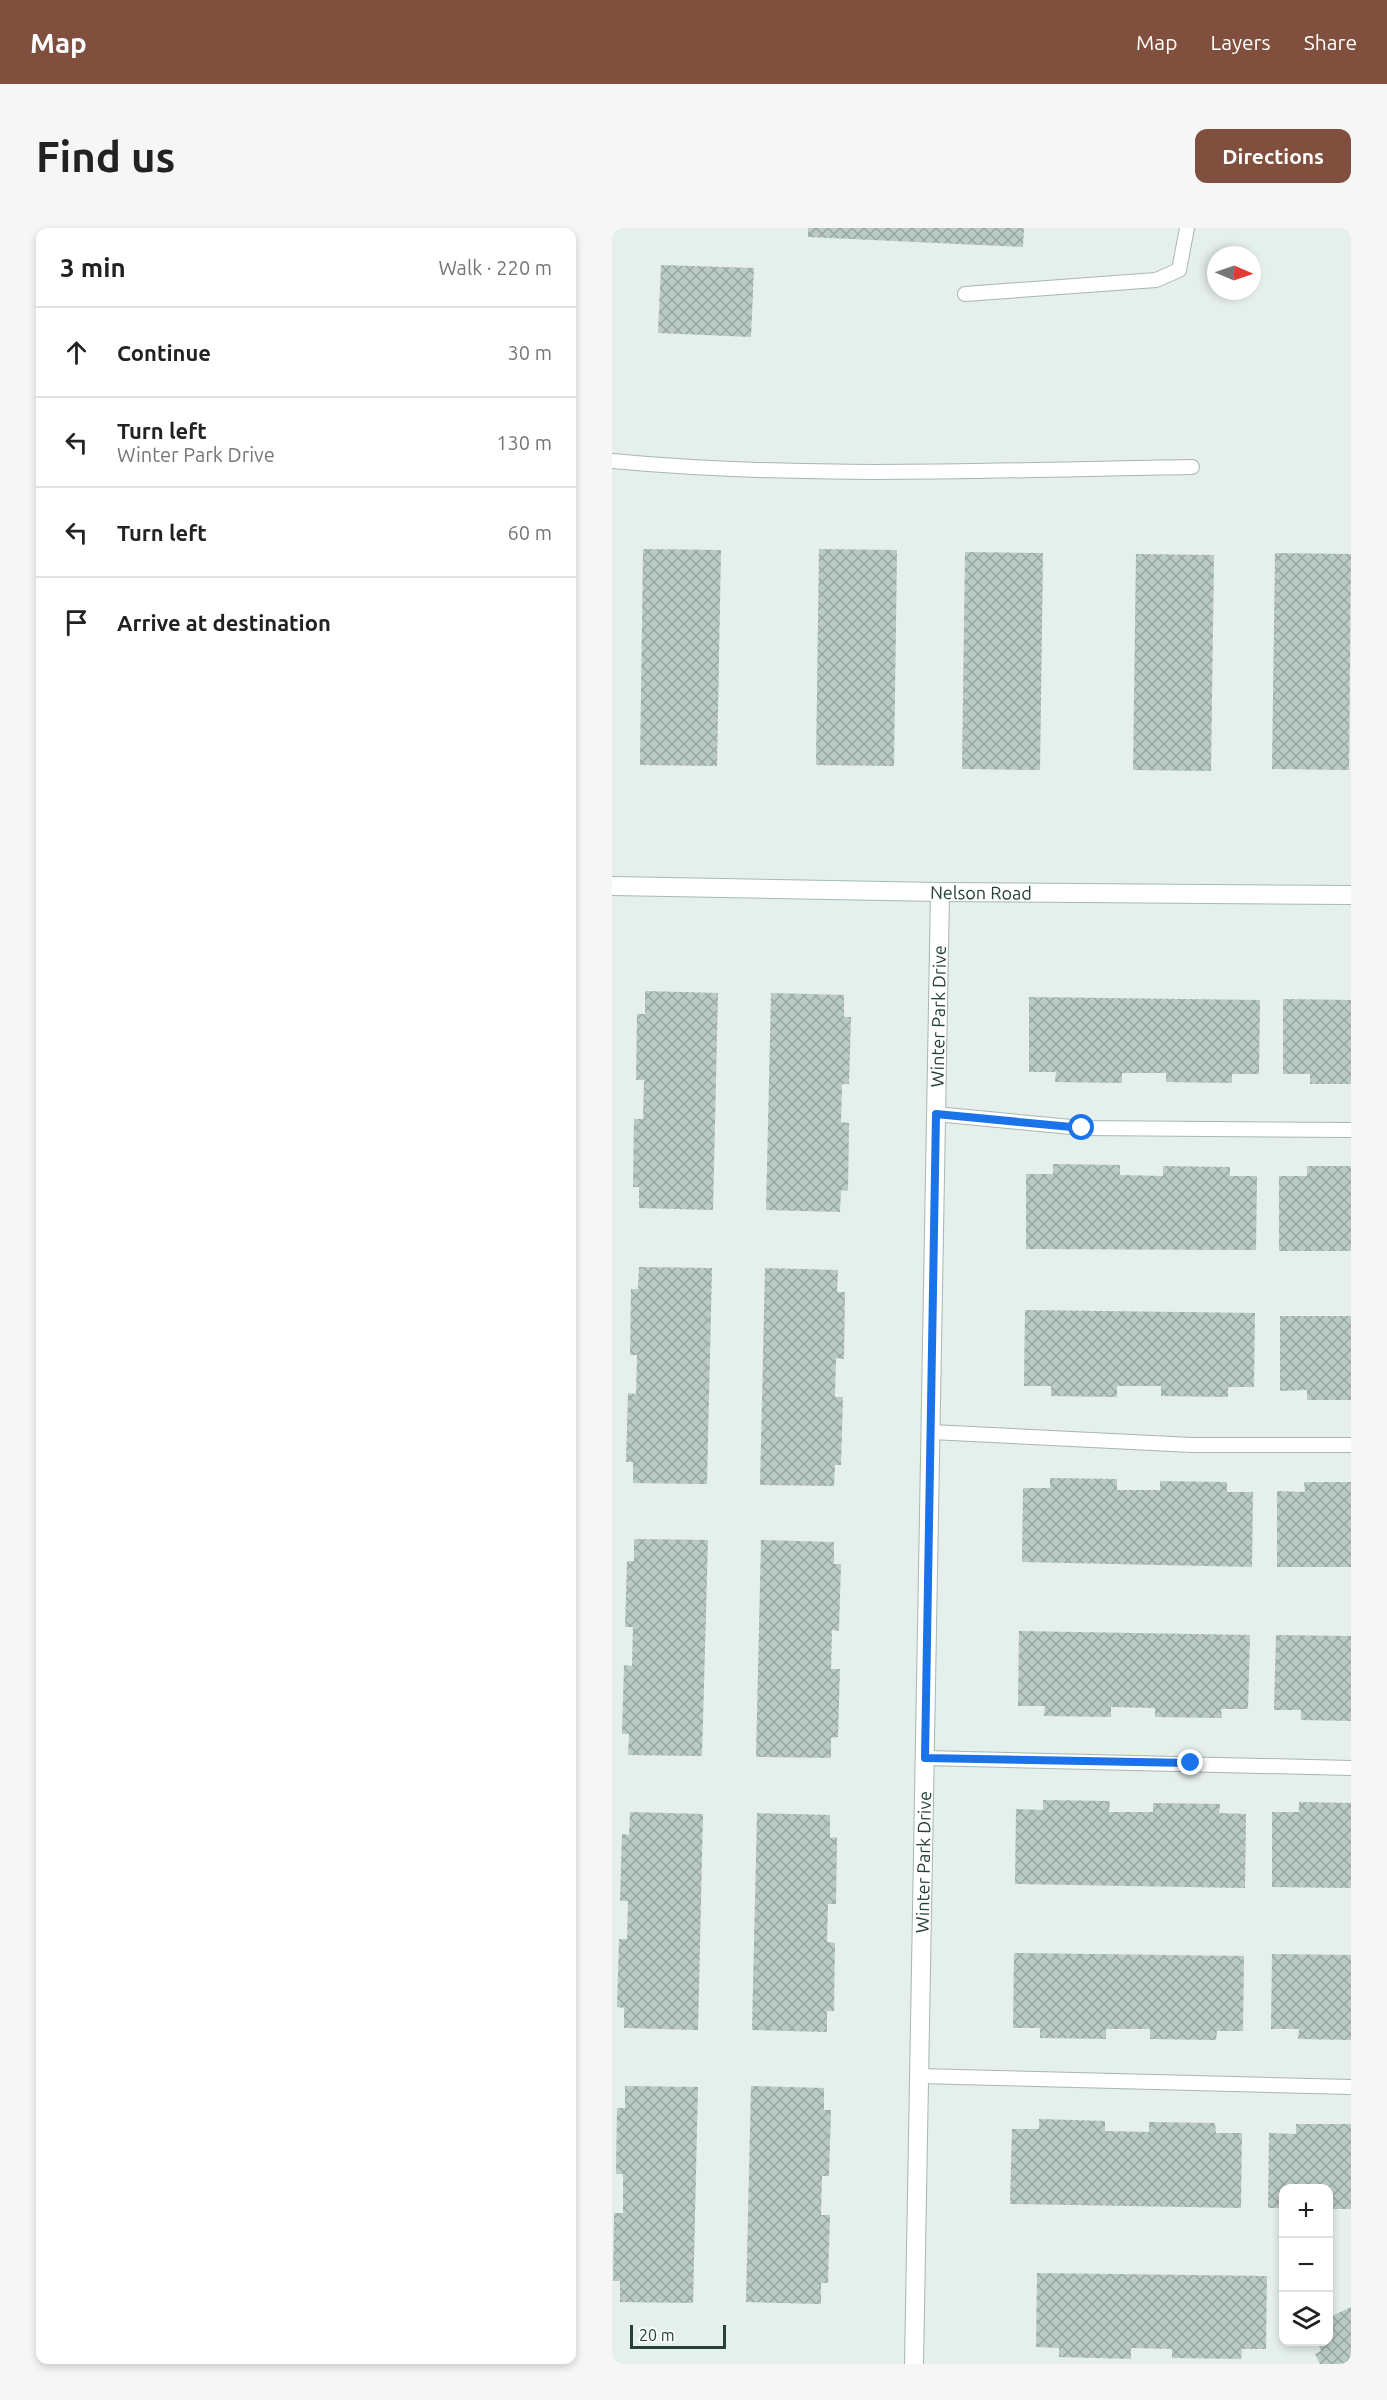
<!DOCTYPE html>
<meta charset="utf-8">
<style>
:root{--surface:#fff;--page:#f6f6f6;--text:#222;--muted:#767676;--line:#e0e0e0;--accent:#804f3d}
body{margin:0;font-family:Ubuntu,sans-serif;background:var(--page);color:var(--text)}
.controls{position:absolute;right:18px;bottom:18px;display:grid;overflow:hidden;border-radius:12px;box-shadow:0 3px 9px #0003}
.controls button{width:54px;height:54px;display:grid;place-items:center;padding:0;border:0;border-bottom:2px solid var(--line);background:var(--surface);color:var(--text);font:30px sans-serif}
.compass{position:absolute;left:595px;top:18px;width:54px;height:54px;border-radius:50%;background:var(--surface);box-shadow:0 3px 9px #0003;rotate:92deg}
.scale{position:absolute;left:18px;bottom:15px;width:96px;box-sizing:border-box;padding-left:6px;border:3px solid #24413a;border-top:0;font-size:16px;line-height:21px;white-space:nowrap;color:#24413a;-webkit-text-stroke:4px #f6fbf9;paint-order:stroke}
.stop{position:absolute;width:18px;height:18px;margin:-14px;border:4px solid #1a73e8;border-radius:50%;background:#fff}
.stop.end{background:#1a73e8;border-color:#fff;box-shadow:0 2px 6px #0008}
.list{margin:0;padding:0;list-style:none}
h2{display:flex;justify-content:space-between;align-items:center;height:78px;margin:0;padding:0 24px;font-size:26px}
h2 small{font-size:20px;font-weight:400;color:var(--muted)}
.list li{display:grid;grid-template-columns:39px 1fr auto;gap:18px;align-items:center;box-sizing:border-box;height:90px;padding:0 24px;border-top:2px solid var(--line)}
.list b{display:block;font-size:22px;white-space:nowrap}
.list p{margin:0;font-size:20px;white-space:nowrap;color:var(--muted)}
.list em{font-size:20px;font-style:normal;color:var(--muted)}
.icon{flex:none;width:33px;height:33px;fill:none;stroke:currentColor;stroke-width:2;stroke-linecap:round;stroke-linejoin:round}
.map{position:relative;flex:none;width:739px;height:2136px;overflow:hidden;border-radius:12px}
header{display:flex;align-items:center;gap:36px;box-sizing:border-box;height:84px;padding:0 30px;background:var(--accent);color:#fff}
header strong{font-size:28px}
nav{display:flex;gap:33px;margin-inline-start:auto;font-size:21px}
.intro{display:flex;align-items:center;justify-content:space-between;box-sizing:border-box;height:144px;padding:0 36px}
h1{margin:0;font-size:42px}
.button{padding:15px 27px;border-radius:12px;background:var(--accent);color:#fff;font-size:21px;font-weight:700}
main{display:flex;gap:36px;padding:0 36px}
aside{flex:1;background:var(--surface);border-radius:12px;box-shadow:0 3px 9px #0003}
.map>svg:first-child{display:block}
.building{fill:url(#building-cross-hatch)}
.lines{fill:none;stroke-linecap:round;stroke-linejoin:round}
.lane-casing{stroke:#a7b7b2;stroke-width:16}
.street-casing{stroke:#a7b7b2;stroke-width:20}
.secondary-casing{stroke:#a3bbb3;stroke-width:20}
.lane{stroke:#fff;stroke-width:14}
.street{stroke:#fff;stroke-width:18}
.secondary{stroke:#fff;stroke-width:18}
.route{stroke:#1a73e8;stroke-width:8}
.labels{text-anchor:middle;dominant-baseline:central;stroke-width:4.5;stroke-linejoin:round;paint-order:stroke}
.street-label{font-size:18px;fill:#24413a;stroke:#f6fbf9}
</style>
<header>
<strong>Map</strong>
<nav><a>Map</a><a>Layers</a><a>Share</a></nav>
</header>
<div class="intro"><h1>Find us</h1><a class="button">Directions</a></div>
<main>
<aside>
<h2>3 min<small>Walk · 220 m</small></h2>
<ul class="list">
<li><svg class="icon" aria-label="ahead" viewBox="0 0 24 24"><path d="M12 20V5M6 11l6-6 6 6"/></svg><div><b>Continue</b></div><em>30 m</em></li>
<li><svg class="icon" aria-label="left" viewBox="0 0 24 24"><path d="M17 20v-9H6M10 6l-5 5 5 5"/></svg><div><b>Turn left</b><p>Winter Park Drive</p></div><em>130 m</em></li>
<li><svg class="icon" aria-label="left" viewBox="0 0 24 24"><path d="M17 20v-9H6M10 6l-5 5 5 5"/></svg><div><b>Turn left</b></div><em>60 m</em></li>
<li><svg class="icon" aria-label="arrive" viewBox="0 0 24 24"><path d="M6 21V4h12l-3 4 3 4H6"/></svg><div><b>Arrive at destination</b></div></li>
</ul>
</aside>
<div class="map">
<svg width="739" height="2136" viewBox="0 0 739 2136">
<defs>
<pattern id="building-cross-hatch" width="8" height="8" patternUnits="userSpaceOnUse" patternTransform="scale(1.5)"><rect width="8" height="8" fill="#bacac4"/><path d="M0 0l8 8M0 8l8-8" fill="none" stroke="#97a6a0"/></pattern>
</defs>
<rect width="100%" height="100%" fill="#e5efeb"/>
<g class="building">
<path d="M196,0h216l-1,19 -215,-10z"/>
<path d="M49,37l93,3 -3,69 -93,-4z"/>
<path d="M31,321l78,1 -4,216 -77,-1z"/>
<path d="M207,321l78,1 -3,216 -78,-1z"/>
<path d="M353,324l78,1 -3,217 -78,-1z"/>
<path d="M663,325l76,1 -2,216 -77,-1z"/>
<path d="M524,326l78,1 -3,216 -78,-1z"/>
<path d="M33,763l73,2 -5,217 -74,-2v-21h-6l1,-68h9l1,-39h-8l1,-66h8z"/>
<path d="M159,765l73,2v22h7l-2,67h-7l-1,38 8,1 -1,68 -7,-1 -1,22 -74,-2z"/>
<path d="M417,769l231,3 -1,74h-27v9l-66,-1v-9h-44v10l-67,-1 1,-10h-27z"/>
<path d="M671,771l68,1v84h-41v-10h-27z"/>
<path d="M441,936l67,1v10l43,1v-10l67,1v9h27l-1,74 -230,-1v-75h27z"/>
<path d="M695,938h44v85h-72v-75h28z"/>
<path d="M27,1039l73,1 -5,216 -74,-1v-21h-7l2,-69 8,1 1,-39h-7l1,-66h7z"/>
<path d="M153,1040l73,2 -1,22h8l-1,67 -8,-1 -1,39h8l-2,68h-6l-1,21 -74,-1z"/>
<path d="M413,1082l230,3 -1,74h-26v10l-67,-1v-10h-44v11l-66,-1v-10h-27z"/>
<path d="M668,1088h71v84h-44v-10l-27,1z"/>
<path d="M438,1250l67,1v11h43v-9l67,1v10h26l-1,75 -230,-5 1,-74h27z"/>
<path d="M692,1254h47v85h-74v-76l28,1z"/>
<path d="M22,1311l74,1 -6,216 -74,-1 1,-21h-7l2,-69 8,1 1,-39h-8l2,-66h7z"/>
<path d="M149,1312l73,2v22h7l-2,67 -7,-1 -1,39h9l-2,68 -7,1v20l-75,-1z"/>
<path d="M407,1403l231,4 -2,74h-27l1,9 -67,-1v-9l-44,-1v10l-67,-1 1,-10h-27z"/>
<path d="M664,1407l75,1v85l-50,-1v-10h-27z"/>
<path d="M431,1572l67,1 -1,11h44v-9l67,1 -1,9 27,1 -1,74 -230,-4 1,-75 27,1z"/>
<path d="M687,1574l52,1v85l-79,-1v-75h27z"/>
<path d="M18,1584l73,2 -5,216 -74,-2v-20l-7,-1 2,-68h8l1,-38h-8l2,-67 7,1z"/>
<path d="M145,1585l73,2v23l7,-1 -1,67h-8l-1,38 8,1 -1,68h-7v21l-75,-2z"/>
<path d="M402,1725l230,3 -1,75h-26l-1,9 -66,-1v-10h-44v10l-66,-1v-10h-27z"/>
<path d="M660,1726l79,1v85l-53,-1 1,-10h-28z"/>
<path d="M13,1858l73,1 -5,216 -73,-1v-21h-7l1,-68h9v-39h-7l1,-66h8z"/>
<path d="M139,1858l73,2v22h7l-2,66h-7l-1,39h9l-2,68h-7v21l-75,-2z"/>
<path d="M427,1891l66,2v10l44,1v-10l66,1 1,10h26l-1,75 -231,-4 2,-75h27z"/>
<path d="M684,1896h55v85h-23v-21h-44v20h-16l1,-75 27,1z"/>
<path d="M425,2045l230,3 -1,73h-24l-1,10 -69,-1v-9l-41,-1v11l-72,-2v-9l-23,-1z"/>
<path d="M739,2079v57h-31l-5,-10 6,-3 -4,-9h11v-24z"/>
</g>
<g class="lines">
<g class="lane-casing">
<g id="lane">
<path d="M353,66l191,-14 23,-10 8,-42"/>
<path d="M0,233c192,18 387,9 580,6"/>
<path d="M324,886l146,14 269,2"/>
<path d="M319,1204l261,13h159"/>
<path d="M313,1530l426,10"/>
<path d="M307,1848l432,11"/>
</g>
</g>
<g class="street-casing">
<g id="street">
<path id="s1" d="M302,2136l26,-1472"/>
</g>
</g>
<g class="secondary-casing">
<g id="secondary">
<path id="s2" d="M0,658l328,6 411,3"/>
</g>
</g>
<use href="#lane" class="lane"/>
<use href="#street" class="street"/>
<use href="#secondary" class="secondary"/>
</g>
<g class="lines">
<path class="route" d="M470,900l-146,-14 -11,644 266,5"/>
</g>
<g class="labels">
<g class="street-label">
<text stroke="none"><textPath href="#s2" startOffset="369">Nelson Road</textPath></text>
<text stroke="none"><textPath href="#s1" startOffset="1348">Winter Park Drive</textPath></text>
<text stroke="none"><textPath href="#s1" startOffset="502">Winter Park Drive</textPath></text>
</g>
</g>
</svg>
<div class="controls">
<button>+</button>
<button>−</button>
<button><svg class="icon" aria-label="layers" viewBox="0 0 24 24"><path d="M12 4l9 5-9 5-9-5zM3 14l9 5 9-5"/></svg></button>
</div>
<svg class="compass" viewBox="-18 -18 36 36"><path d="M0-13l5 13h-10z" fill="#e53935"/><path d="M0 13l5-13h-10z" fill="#767676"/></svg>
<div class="scale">20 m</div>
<div class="stop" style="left:470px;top:900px"></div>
<div class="stop end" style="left:579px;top:1535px"></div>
</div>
</main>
